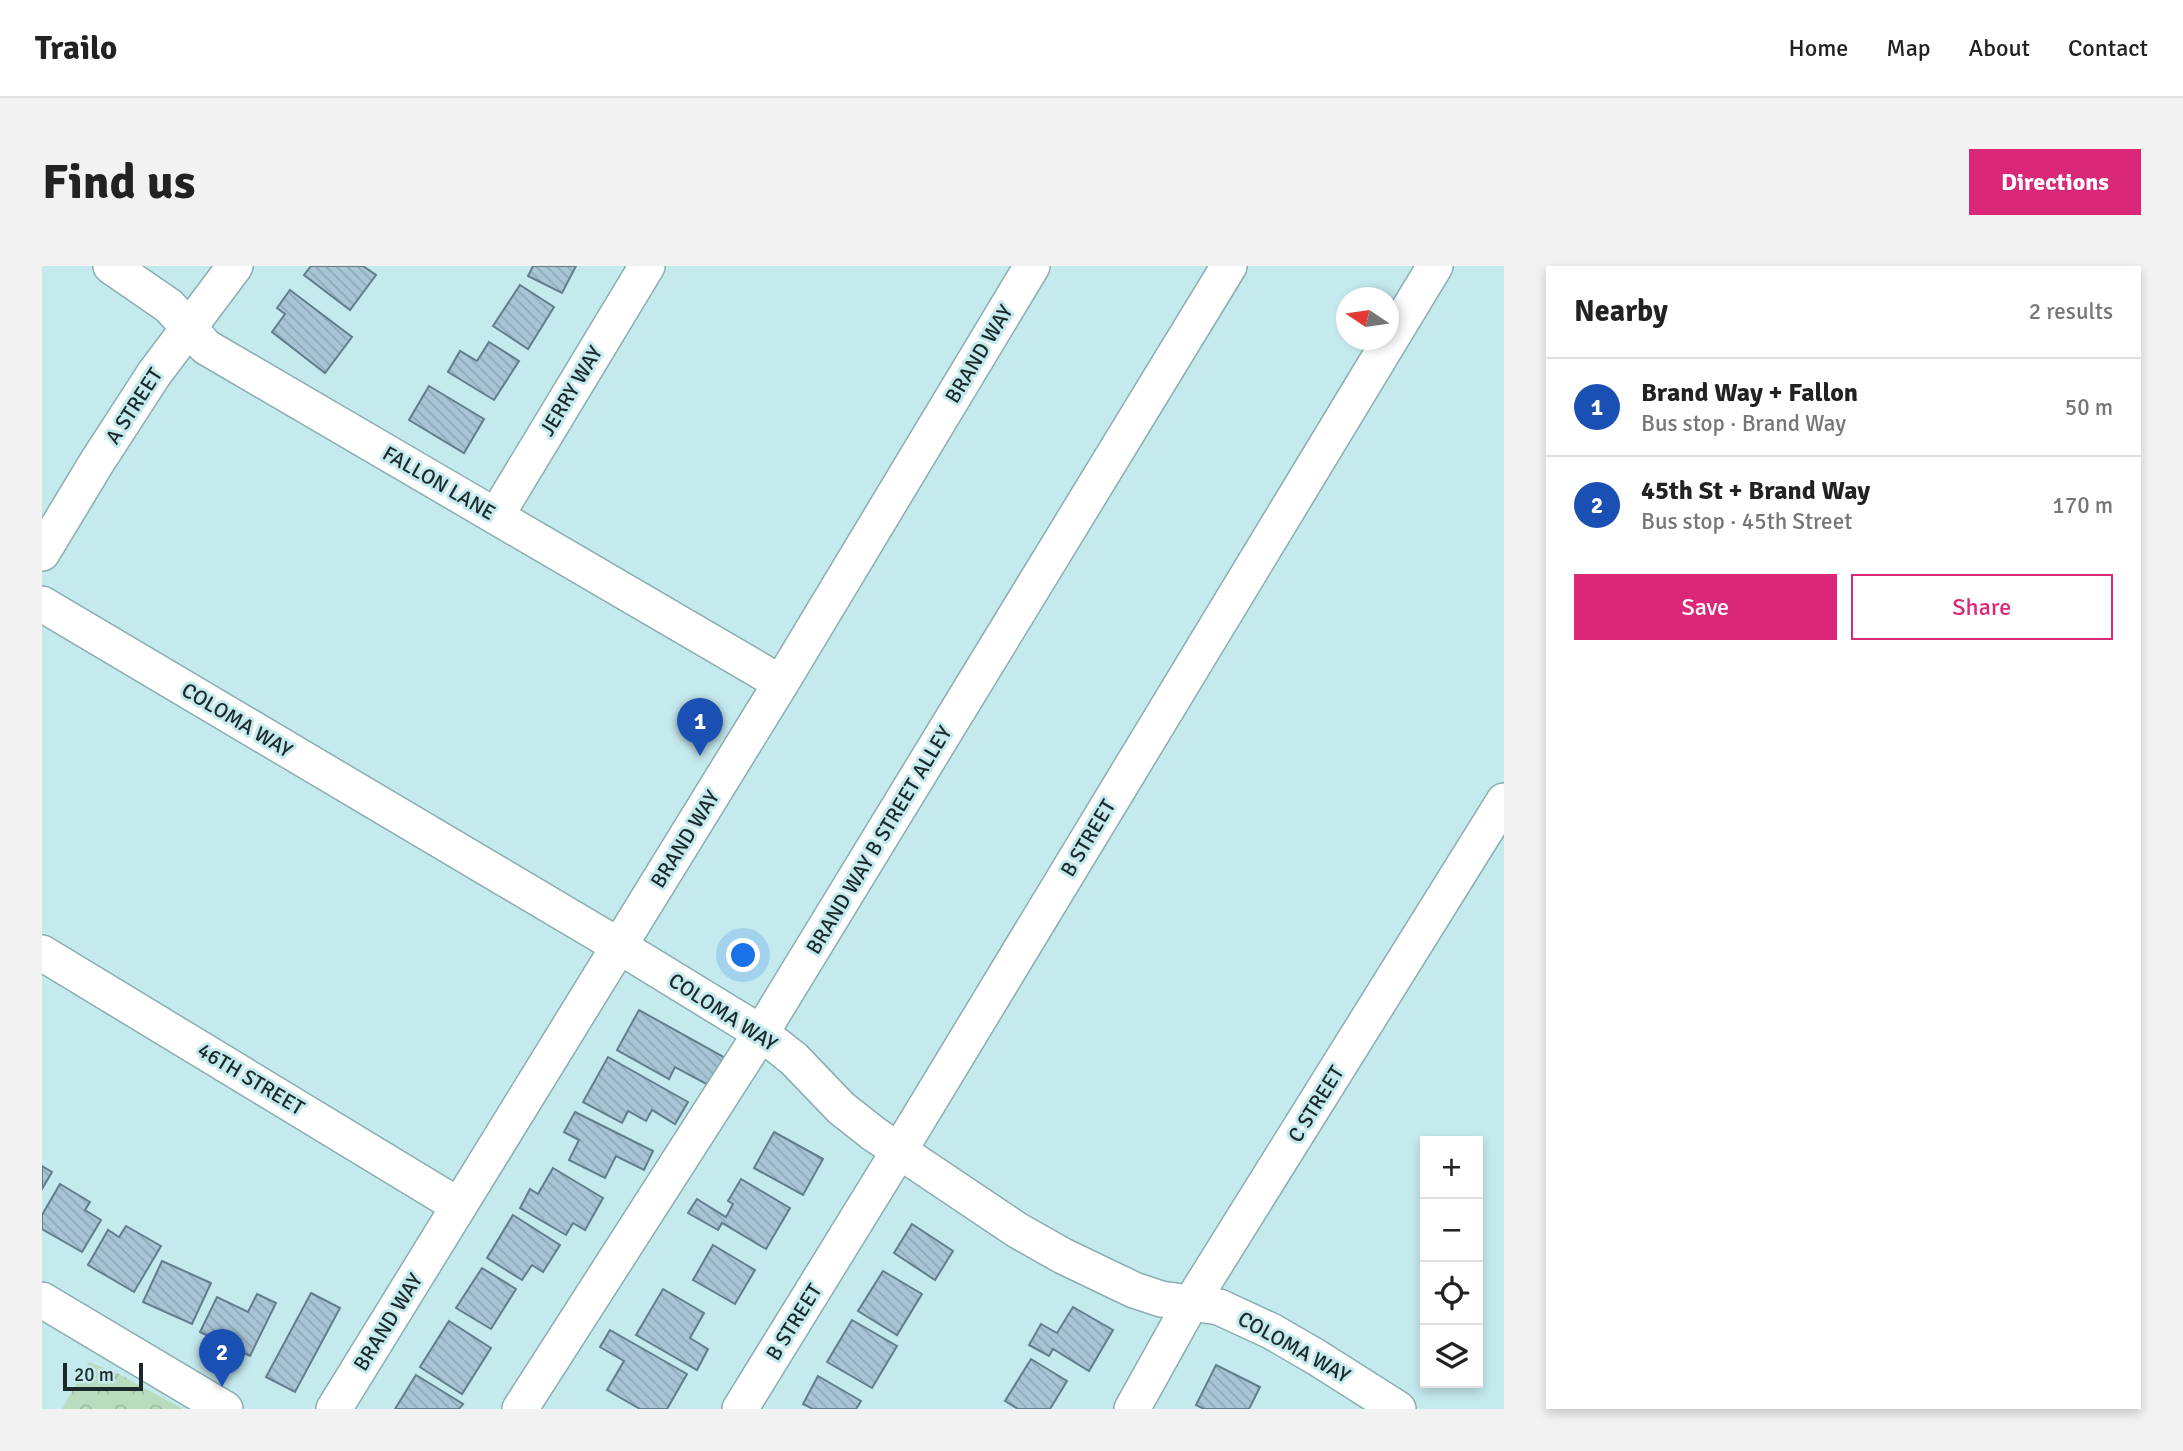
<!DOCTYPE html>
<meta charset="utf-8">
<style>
:root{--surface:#fff;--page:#f2f2f2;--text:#222;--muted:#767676;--line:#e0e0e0;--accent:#db2777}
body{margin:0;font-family:Signika,sans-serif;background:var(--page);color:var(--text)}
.controls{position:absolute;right:21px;bottom:21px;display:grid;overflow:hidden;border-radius:0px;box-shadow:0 4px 10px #0003}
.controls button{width:63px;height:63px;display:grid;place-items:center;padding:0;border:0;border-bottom:2px solid var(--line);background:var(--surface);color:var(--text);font:35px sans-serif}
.compass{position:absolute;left:1294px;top:21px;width:63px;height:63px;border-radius:50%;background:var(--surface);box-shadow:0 4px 10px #0003;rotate:283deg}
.scale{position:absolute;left:21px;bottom:18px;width:80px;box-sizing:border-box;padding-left:7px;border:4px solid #1b292a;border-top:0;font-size:19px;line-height:24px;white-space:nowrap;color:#1b292a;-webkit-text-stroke:5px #c5eaee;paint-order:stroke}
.you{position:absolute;left:702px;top:690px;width:24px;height:24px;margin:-18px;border:5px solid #fff;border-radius:50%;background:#1a73e8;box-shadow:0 0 0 10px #1a73e833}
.badge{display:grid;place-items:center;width:46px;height:46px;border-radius:50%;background:var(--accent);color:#fff;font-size:23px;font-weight:700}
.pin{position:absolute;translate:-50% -58px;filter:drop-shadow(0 2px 4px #0008)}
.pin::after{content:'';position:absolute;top:37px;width:24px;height:21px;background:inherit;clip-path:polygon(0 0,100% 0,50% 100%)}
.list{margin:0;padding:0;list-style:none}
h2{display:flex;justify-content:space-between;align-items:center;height:91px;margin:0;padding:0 28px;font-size:30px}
h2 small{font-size:23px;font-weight:400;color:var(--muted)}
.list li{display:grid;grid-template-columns:46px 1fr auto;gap:21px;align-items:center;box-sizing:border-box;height:98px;padding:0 28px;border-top:2px solid var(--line)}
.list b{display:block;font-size:26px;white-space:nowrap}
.list p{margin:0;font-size:23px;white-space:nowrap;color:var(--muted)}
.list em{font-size:23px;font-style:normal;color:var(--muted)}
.actions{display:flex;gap:14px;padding:21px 28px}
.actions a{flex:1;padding:16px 0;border:2px solid var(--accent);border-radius:0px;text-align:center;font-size:24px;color:var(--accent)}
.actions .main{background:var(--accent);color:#fff}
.icon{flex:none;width:38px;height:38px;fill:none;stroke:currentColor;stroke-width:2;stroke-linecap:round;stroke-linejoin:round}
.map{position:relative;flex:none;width:1462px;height:1143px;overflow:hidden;border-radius:0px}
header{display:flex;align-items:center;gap:42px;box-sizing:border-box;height:98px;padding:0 35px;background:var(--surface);border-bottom:2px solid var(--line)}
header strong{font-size:33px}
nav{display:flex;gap:38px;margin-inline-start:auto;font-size:24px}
.intro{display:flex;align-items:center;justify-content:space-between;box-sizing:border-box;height:168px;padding:0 42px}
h1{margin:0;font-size:49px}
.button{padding:18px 32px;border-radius:0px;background:var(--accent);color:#fff;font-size:24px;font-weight:700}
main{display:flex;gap:42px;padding:0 42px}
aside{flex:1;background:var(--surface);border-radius:0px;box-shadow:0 4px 10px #0003}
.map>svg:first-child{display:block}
.park{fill:url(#park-crowns)}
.building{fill:url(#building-back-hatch);stroke:#627d8c;stroke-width:2}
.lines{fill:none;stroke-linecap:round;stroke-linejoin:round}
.minor-casing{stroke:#8aadb1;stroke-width:38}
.minor{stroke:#fff;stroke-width:35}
.labels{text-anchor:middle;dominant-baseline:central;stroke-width:6;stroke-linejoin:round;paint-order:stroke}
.street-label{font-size:21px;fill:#1b292a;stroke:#c5eaee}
</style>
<header>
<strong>Trailo</strong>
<nav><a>Home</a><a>Map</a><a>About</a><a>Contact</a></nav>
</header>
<div class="intro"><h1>Find us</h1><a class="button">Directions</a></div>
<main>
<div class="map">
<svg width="1462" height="1143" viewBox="0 0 1462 1143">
<defs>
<pattern id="park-crowns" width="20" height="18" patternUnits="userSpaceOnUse" patternTransform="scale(1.75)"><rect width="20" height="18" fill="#b8dcbd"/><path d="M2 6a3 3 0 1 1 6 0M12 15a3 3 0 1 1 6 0" fill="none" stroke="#9ebda3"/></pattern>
<pattern id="building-back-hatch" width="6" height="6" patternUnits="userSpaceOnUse" patternTransform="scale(1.75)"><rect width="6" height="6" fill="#a7c5d4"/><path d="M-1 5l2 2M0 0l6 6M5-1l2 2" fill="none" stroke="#8fa9b6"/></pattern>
</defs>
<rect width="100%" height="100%" fill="#c5eaee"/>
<path class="park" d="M47,1096l28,11 66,36h-121z"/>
<g class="building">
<path d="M269,0h52l13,9 -26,35 -46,-35z"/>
<path d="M491,0h43l-14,27 -34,-17z"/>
<path d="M478,19l34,22 -26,42 -35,-23z"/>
<path d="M248,24l62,47 -27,36 -53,-41 13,-18 -8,-6z"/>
<path d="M447,76l30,19 -25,39 -46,-28 12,-21 17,10z"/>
<path d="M387,120l55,33 -20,34 -55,-33z"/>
<path d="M597,744l88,49 -15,28 -37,-20 -6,12 -52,-29z"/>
<path d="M566,791l80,45 -13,22 -23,-14 -6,11 -18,-10 -6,12 -39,-21z"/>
<path d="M533,846l78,39 -9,19 -28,-14 -11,22 -36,-18 10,-20 -15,-8z"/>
<path d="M732,866l49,27 -20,36 -49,-27z"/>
<path d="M0,900l10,6 -10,17z"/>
<path d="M511,902l50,30 -18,32 -12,-7 -7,12 -46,-27 10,-19 8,5z"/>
<path d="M699,913l49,29 -24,41 -44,-26 -4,7 -30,-17 9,-14 29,18 7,-13 -5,-3z"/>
<path d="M18,918l30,18 -5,8 16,10 -19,32 -40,-23v-14z"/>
<path d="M471,949l47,30 -17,27 -11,-7 -10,15 -35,-22z"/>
<path d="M870,958l41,27 -18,29 -41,-27z"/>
<path d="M84,960l35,20 -27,46 -46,-27 20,-35 11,7z"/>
<path d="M671,979l42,25 -20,34 -42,-24z"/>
<path d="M120,995l49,22 -19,41 -49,-22z"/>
<path d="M440,1002l34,21 -25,40 -35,-21z"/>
<path d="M841,1005l39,23 -25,41 -39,-24z"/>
<path d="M621,1023l41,24 -14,25 18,11 -11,21 -61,-35z"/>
<path d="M269,1027l29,15 -45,84 -29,-15z"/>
<path d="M215,1028l19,9 -26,53 -50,-24 17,-35 31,15z"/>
<path d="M1031,1041l40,23 -24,41 -36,-22 -4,7 -20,-11 12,-21 16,9z"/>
<path d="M810,1054l45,26 -25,42 -45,-26z"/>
<path d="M407,1055l42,27 -29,46 -42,-27z"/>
<path d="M568,1064l77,44 -20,35h-27l-33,-19 17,-29 -24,-14z"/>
<path d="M989,1093l36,22 -17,28h-32l-13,-8z"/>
<path d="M1174,1099l44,22 -11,22h-45l-8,-4z"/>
<path d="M374,1109l47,29 -4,5h-64z"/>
<path d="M776,1110l43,25 -5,8h-43l-10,-5z"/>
</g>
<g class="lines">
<g class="minor-casing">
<g id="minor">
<path d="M69,0l58,40 37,41 575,336"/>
<path d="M454,250l151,-250"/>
<path d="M0,287l55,-91 57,-88 81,-108"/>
<path d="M0,338l577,342 142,87 33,26 47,49 33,26 143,96 46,26 71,34 27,9 58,8 52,24 45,26 82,52"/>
<path d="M0,687l417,253"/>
<path d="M0,1034l183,109"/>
<path d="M292,1143l447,-726 251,-417"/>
<path d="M478,1143l241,-376 468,-767"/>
<path d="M698,1143l159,-258 536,-885"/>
<path d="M1090,1143l59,-106 313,-502"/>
</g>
</g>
<use href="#minor" class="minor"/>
</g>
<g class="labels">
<g class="street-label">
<text transform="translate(937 88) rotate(-59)">BRAND WAY</text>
<text transform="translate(529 125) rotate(-59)">JERRY WAY</text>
<text transform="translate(92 140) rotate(-57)">A STREET</text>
<text transform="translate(397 217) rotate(30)">FALLON LANE</text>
<text transform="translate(195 454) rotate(31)">COLOMA WAY</text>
<text transform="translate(1046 572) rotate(-59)">B STREET</text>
<text transform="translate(643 573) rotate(-58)">BRAND WAY</text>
<text transform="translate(837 574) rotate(-59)">BRAND WAY B STREET ALLEY</text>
<text transform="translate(681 746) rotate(33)">COLOMA WAY</text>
<text transform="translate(209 813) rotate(31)">46TH STREET</text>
<text transform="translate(1274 838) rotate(-58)">C STREET</text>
<text transform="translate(346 1056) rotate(-58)">BRAND WAY</text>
<text transform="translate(752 1056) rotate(-58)">B STREET</text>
<text transform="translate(1252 1081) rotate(29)">COLOMA WAY</text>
</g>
</g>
</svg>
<div class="controls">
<button>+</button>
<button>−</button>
<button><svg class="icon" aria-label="locate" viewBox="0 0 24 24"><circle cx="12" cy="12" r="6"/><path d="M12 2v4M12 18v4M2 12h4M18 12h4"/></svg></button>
<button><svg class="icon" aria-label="layers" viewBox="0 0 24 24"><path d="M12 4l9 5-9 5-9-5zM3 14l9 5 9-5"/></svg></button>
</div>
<svg class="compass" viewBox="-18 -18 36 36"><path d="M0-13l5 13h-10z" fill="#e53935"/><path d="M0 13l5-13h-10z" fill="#767676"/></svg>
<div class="scale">20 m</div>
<div class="you"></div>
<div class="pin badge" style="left:658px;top:490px;background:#1a4fb4">1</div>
<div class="pin badge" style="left:180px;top:1121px;background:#1a4fb4">2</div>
</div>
<aside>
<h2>Nearby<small>2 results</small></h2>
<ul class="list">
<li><span class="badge" style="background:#1a4fb4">1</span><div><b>Brand Way + Fallon</b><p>Bus stop · Brand Way</p></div><em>50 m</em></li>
<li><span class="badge" style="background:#1a4fb4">2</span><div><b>45th St + Brand Way</b><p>Bus stop · 45th Street</p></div><em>170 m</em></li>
</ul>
<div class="actions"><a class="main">Save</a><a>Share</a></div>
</aside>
</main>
